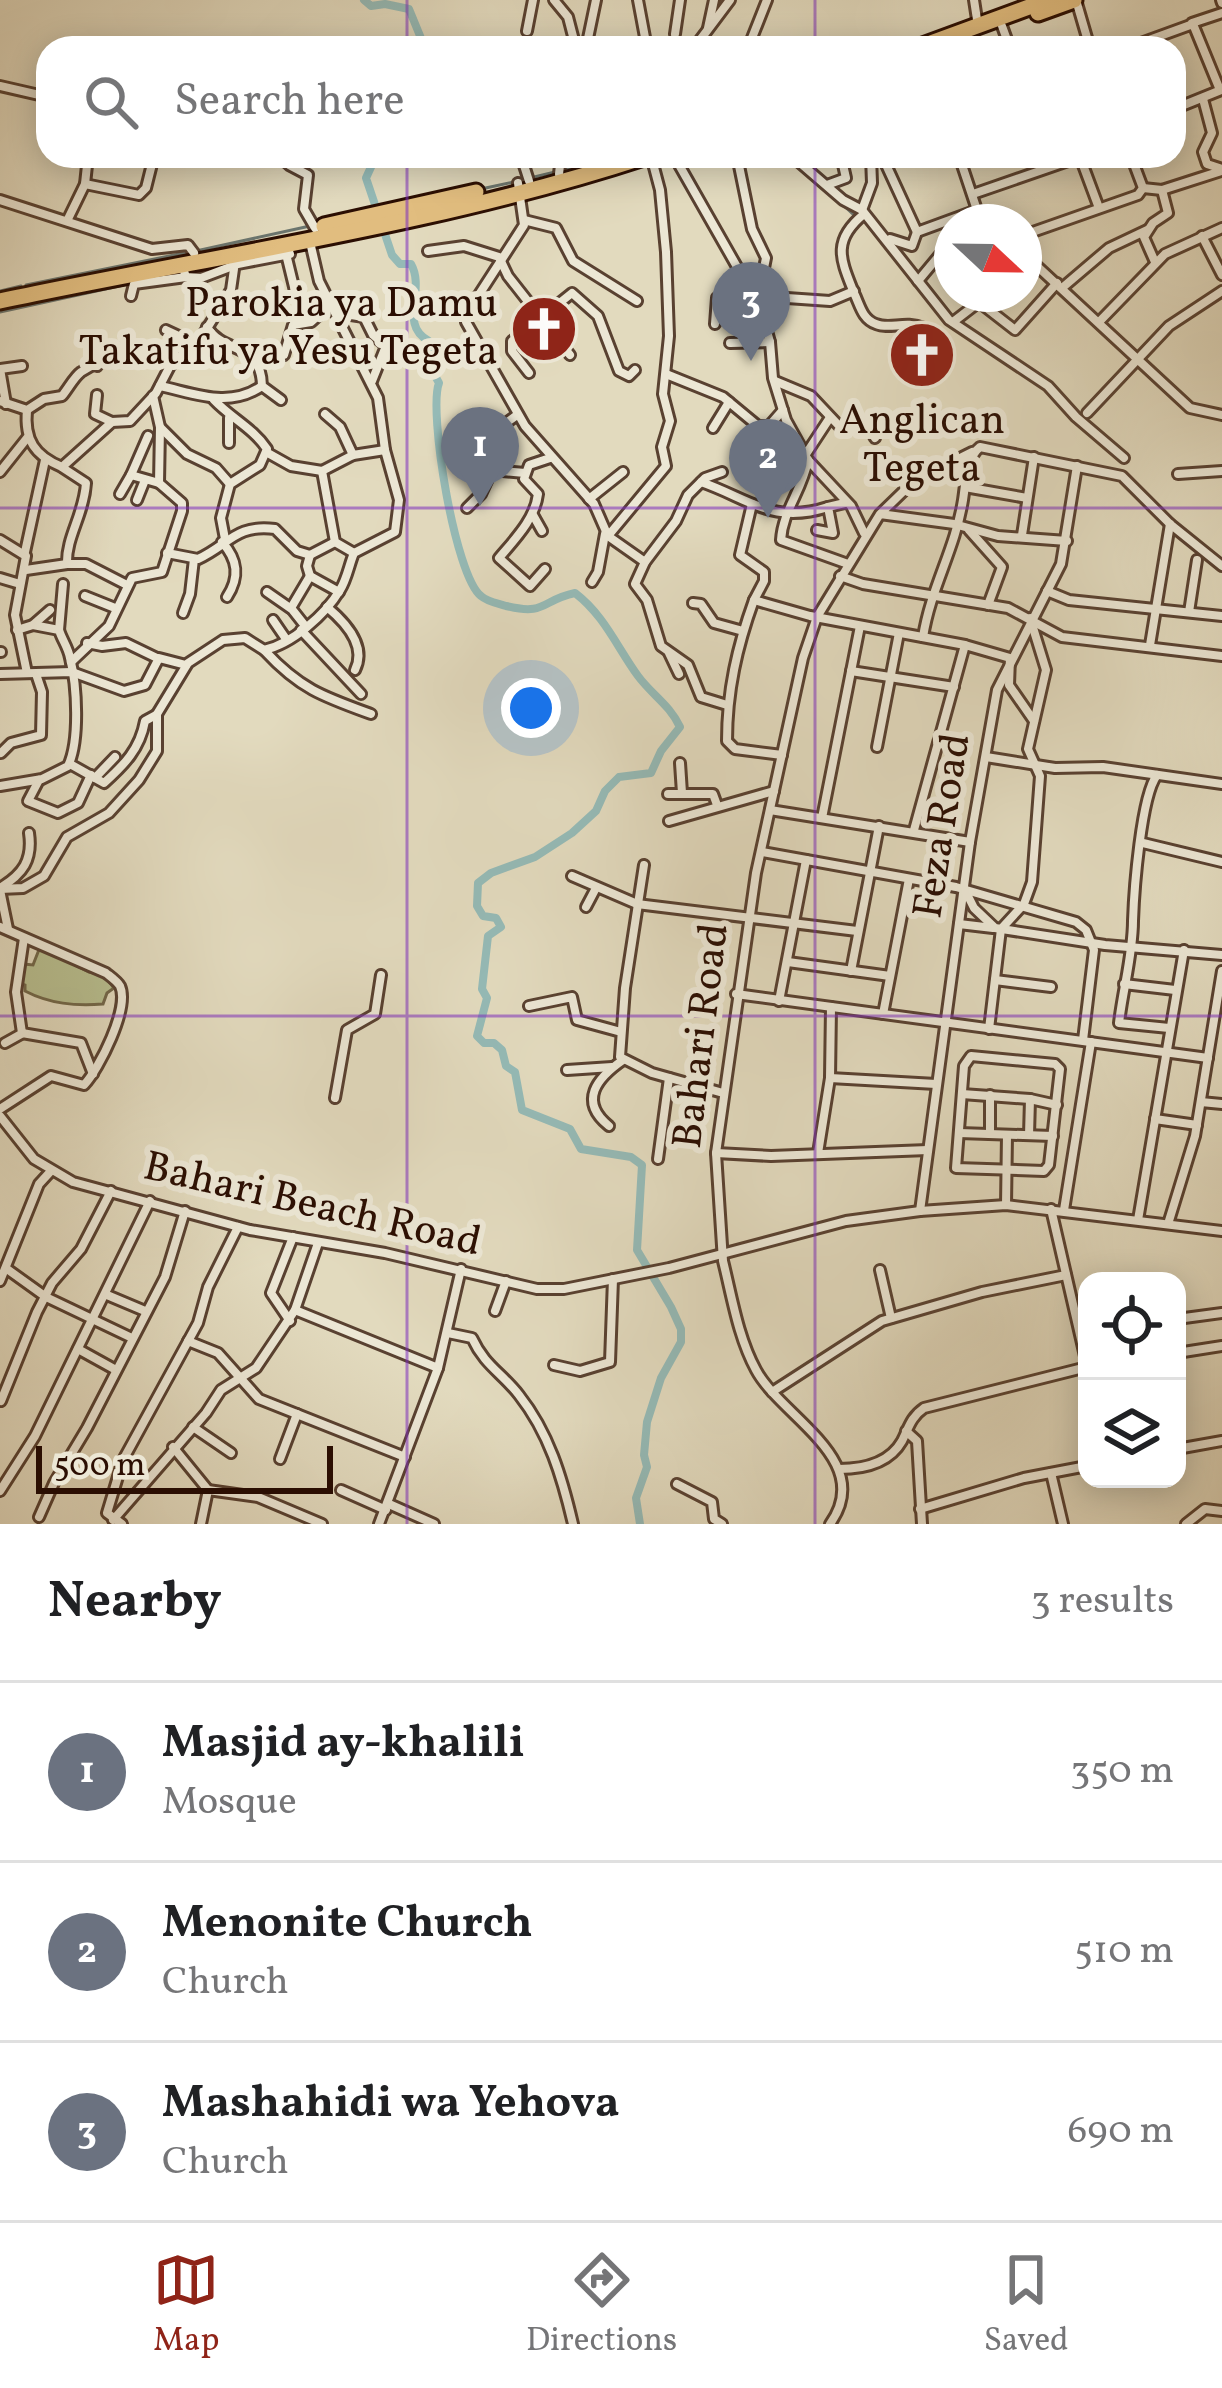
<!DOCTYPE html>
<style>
:root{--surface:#fff;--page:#f2f2f2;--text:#202124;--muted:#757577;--line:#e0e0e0;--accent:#8f2418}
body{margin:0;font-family:Vollkorn,serif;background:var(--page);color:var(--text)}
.controls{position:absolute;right:36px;bottom:36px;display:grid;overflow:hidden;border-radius:24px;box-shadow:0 6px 30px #0003}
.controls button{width:108px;height:108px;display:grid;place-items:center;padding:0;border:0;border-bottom:3px solid var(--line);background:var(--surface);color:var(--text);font:60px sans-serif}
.compass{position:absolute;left:934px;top:204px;width:108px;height:108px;border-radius:50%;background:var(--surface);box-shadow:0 6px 30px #0003;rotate:112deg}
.scale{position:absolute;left:36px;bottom:30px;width:297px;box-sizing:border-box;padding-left:12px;border:6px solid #2b0e02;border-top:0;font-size:33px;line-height:42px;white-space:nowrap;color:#2b0e02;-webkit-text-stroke:9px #ece7d5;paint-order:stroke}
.you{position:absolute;left:531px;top:708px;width:42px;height:42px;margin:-30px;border:9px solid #fff;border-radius:50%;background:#1a73e8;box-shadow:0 0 0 18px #1a73e833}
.badge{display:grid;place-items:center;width:78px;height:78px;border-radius:50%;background:var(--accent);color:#fff;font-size:39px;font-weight:700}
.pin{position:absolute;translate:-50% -99px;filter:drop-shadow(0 3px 6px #0008)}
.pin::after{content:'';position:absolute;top:63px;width:42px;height:36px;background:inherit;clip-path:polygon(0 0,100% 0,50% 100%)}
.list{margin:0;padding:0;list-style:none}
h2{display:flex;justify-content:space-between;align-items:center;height:156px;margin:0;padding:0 48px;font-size:51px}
h2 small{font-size:39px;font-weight:400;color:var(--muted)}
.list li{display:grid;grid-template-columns:78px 1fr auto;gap:36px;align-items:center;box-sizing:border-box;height:180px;padding:0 48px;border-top:3px solid var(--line)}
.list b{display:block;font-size:45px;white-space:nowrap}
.list p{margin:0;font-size:39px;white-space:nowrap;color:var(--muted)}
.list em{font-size:39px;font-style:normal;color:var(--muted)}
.icon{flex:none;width:66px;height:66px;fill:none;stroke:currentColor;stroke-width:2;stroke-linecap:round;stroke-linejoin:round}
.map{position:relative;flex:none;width:1222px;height:1524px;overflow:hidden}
.search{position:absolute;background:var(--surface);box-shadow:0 6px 30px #0003;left:36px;right:36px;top:36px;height:132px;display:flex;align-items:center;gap:30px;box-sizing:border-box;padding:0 42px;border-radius:36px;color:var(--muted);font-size:45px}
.sheet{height:696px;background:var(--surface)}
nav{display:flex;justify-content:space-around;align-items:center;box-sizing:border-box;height:168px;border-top:3px solid var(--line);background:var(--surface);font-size:33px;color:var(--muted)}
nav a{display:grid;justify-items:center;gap:6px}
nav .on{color:var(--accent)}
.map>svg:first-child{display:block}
.green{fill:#b7be8f;stroke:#716648;stroke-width:3}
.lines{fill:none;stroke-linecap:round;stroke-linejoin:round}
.stream{stroke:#6b756e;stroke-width:3}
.river{stroke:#95bab6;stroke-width:8}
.minor-casing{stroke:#594131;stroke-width:14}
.highway-casing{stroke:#2b0e02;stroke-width:21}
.minor{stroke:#ece7d5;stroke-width:8}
.highway{stroke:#e1bd7f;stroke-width:15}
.grid{fill:none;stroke:#7b2cbf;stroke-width:3;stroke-opacity:0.55}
.labels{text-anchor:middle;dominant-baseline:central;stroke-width:12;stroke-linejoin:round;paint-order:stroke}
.poi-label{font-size:42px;fill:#2b0e02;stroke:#ece7d5;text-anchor:end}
.street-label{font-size:42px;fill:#2b0e02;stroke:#ece7d5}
</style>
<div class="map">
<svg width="1222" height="1524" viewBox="0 0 1222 1524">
<rect width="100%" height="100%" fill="#e2dabe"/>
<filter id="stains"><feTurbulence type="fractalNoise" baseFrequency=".00167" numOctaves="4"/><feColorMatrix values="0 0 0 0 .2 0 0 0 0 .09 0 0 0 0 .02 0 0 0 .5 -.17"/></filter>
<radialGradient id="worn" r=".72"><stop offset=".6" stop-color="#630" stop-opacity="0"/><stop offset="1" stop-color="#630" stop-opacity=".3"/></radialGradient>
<path class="green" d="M40,947l49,25 15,3 10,13 -7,5 -4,11c-28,2 -53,0 -78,-13v-6l-6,-2 4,-19 10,1z"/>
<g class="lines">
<g class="stream">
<path d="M561,171l50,-15"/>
<path d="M530,178l25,-6"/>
<path d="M481,189l37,-8"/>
<path d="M841,203l15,14"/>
<path d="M196,251l114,-25"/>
<path d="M188,272l37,-7"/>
<path d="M26,285l163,-33"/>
<path d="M0,291l21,-5"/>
<path d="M0,312l133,-29"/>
</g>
<g class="river">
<path d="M364,0l7,6 14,-2 24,5 16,39"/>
<path d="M376,156l-10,22 26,77 8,9h11c15,26 -13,61 18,77l-1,22 11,20c-11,28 16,193 42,213 7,6 16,7 25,10 41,10 35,-6 69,-13 29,22 42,54 63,83 14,19 32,29 42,51l-19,24 -10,22 -32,4 -14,14 -9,20 -24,22 -37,24 -44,16 -13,10 -1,23 6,10 13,2 5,9 -13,9 -6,53 5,9 -10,38 7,7h10l8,7 4,16 9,6 7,38 48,19 11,20 50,8 11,8 -5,85 34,57 10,22v13l-20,36 -14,44 -3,33 3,12 -11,31 4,26"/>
</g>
<g class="minor-casing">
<g id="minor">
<path d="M554,0l14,17 8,31"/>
<path d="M638,0l9,48"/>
<path d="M974,0l4,26"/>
<path d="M1076,0l14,48"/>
<path d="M1221,0l1,3"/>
<path d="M1192,23l30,-10"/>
<path d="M1002,26l8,22"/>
<path d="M708,28l6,-28"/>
<path d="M527,31l6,-31"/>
<path d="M675,34l5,-34"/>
<path d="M586,48l10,-48"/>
<path d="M694,48l36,-48"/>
<path d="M748,48l19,-48"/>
<path d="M1127,48l66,-24 27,66"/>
<path d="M0,86l48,11"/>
<path d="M1203,99l9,34 -9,19 4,12 15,5"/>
<path d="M1174,109l47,-19"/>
<path d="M270,156l18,7"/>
<path d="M287,156l2,9 19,10 -4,34 11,19"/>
<path d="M521,156l8,25"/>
<path d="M674,156l87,153 9,33 3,36 13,42 22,40 43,46 13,27"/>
<path d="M792,156l51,44 19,10 87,110 99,66 28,31 48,41"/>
<path d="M882,156l35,76 60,-22"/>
<path d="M959,156l18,54 12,12"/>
<path d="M1080,157l19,51"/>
<path d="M559,174l2,-18"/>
<path d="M518,183l6,42 -53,82 -5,15 59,104 69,78 14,32 37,26"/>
<path d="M85,184l54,11 7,-7 8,-32"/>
<path d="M827,185l19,-7 -5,-22"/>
<path d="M1143,188l19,2 59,-19"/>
<path d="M973,194l107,-37"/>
<path d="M0,200l152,49 36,-4 6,8"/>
<path d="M862,210l10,-27 -1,-27"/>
<path d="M864,214c-33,27 -23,46 -10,79 6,12 8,26 22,31 14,6 29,-4 48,4"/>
<path d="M524,220l32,8 17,33 64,40"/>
<path d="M67,221l18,-37 3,-28"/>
<path d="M1024,235l114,-40 5,-7 -12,-32"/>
<path d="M1202,236l20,39"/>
<path d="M890,239l22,7 5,-14"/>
<path d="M428,251l36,-5 35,11 9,19 62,79"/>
<path d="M286,254l10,41"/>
<path d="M1024,254l166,154 32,7"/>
<path d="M1155,262l-11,-25 9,-14 15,-10 -6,-23"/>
<path d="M183,268l3,9 15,1 37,-14 52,-10"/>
<path d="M918,281l30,-36"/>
<path d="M1062,288l47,-40 38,-18"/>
<path d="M131,296l3,-12 52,-7"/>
<path d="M787,298l43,3 24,-10"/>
<path d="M338,313l26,4 9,18 13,11 -14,35"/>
<path d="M1100,321l65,-67 57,-26"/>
<path d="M953,322l26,-20 36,28 42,-47"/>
<path d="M715,324l2,-26 46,-25 3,-15 -14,-29 -15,-73"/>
<path d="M207,327c17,28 54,14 55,59l19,14"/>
<path d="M166,330l30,14"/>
<path d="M730,343l40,-1"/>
<path d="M284,355l9,-30 18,-3 20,-18"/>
<path d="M97,366l1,-26"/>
<path d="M529,373l-17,-22v-10l60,-48 26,23 21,55 10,5 6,-6"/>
<path d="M666,374l57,23 35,29h11"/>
<path d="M775,381l36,15 32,34 11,-6 16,5 5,9"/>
<path d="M160,386c34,7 69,23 102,0"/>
<path d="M97,395l-2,19 17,8"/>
<path d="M214,400c17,18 39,28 53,49l-7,16 -30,19 -9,34 4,21"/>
<path d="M0,401l27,9 17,-11 18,-3c6,-7 12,-19 19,-24 26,-17 69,-33 95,-11"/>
<path d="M6,404l-6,-35 22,-3"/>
<path d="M27,410c-3,30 8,46 35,57l50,-45 18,-1 26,-28 14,-27 31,-28 30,-48 3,-21"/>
<path d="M1087,413l82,-87 53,-35"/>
<path d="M325,414l15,13 13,28"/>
<path d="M229,418v25"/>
<path d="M161,428l26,26 29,14 14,16"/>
<path d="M713,428l16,-26"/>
<path d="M148,436l-17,39 28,8"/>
<path d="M266,452l25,14 31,5"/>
<path d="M806,454l23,-35"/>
<path d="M469,457l10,-14 38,-28"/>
<path d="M808,460c-6,31 -25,50 -27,80l67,24"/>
<path d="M0,472l27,-34"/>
<path d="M722,472l-17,6 -17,17 -12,26 -31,41 -10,22 12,16 14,46 27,19 13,32 26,8"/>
<path d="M1178,474l44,-3"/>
<path d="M762,475l4,-15 -6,-12 9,-22 14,-16"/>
<path d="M701,482c49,17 72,43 127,25"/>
<path d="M965,487l62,11"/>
<path d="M120,494l11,-19"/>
<path d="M589,499l34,-27"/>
<path d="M137,500l8,-20"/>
<path d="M752,504l-12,51 24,17v9l-10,19 56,16 155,29 45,13 -1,27 25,36"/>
<path d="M467,508l14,-14 11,-24 33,3"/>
<path d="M882,512l32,-31 58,-29"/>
<path d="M533,515l9,16"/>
<path d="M817,530l16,3 -5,-26 17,-4"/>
<path d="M969,530l33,37 -14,38"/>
<path d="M1022,535l12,-78"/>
<path d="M608,536l58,-70 -4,-19 8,-26 -7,-27 6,-58 -3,-84 -6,-62 -9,-34"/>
<path d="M0,540l26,16 -11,59 12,58"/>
<path d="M222,542c16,18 18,35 5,55"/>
<path d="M25,552l20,-92"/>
<path d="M167,553l31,6c31,-14 37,-35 77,-30l22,22 13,4 25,-13"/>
<path d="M354,553l-19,-11 -13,-71 31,-16 32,-5"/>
<path d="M310,555l-3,11 3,10 29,16"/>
<path d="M67,564h19l41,21"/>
<path d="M545,569l-15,17 -31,-28c16,-19 36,-39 39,-64l-14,-15 5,-14 21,-7"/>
<path d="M26,570l41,-6c-1,-27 17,-49 19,-81l-23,-15"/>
<path d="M840,576l23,8 145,24 54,29 160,19"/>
<path d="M0,578l20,6"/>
<path d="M592,582l6,-10 7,-38"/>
<path d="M1047,591l22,9 153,16"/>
<path d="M267,592l23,16"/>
<path d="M85,596l30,12"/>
<path d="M754,600c-17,47 -27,91 -27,141l8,8 47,6"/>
<path d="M693,603l8,1 13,19 29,8"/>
<path d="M327,607c18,15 40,39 28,63"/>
<path d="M1189,612l8,-52"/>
<path d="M183,613l7,-19 4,-35"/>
<path d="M273,620l13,19"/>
<path d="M34,624l16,-14"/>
<path d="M306,627l-15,-19 19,-32"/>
<path d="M59,630l4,-46"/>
<path d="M301,630l60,64"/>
<path d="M923,637c8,-50 32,-87 40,-137 3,-19 3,-42 17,-53l142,29 48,48 52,42"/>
<path d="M87,643l15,3 24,-3 31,15"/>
<path d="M1150,645l20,-121"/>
<path d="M265,651c35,38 59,46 106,63"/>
<path d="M0,652h1"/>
<path d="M669,653l10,21"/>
<path d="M71,662l38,-36 23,-48 30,-6 20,-61v-8l-23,-20 1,-56 -7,-31"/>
<path d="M851,671l103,16"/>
<path d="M0,674l72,-2 52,19 21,-6 14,-27 27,7"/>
<path d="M877,747l22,-114"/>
<path d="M1,753l10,-10 30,-8 1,-43 -6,-18"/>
<path d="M986,757l69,11 48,-1 119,17"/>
<path d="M680,763l2,30"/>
<path d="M70,764l25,14 20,-21"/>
<path d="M1157,775c-16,21 -23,116 -24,146 0,33 -10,68 -14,102l50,5"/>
<path d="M95,778l9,5c20,-18 36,-34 41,-62l11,-6"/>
<path d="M39,780l-11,21 30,12 20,-10 13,-28"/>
<path d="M0,786l42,-7 26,-13c12,-25 9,-81 2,-108 -2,-11 -8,-18 -11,-28l-26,-5 -16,5"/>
<path d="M668,794h45l4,11"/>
<path d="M770,810l200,32"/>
<path d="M822,818l38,-192"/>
<path d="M669,821l105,-30"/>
<path d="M914,830l51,-185"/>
<path d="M1143,843l79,19"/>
<path d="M762,852l194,35 120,35 10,8 8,20 -11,90"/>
<path d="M644,865l-19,123 -5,69 32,16 71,20"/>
<path d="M572,876l65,28 220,27"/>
<path d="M0,888c23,-14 33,-28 29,-55"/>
<path d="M0,889l23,-1 21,-12 23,-39 42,-24 30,-33 18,-29v-37l31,-51 35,-23 22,-2 19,12c28,-6 61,-35 76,-60 7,-11 9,-25 14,-37l41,-21 4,-32 -14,-50 -7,-52 -59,-117 -9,-39"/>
<path d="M0,890l8,39"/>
<path d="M967,894l7,14 21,20 110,17 117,10"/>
<path d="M586,907l10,-19"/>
<path d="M959,924l34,4"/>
<path d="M0,927l106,46c5,4 11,8 14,13 10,22 -21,83 -36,99l-33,-9 -51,33"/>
<path d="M24,938l-8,54 6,41 59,10 12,31"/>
<path d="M788,962l102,14"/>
<path d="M851,971l28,-145"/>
<path d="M995,980l56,7"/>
<path d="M1124,984l51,6"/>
<path d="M736,994l472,64"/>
<path d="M779,1001l27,-141"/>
<path d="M529,1006l43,-9 5,23 44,12"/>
<path d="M883,1014l26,-135"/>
<path d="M989,1029l12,-100 23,-25 8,-22 8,-106 -12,-27 18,-79 -16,-52"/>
<path d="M5,1043l18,-10"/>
<path d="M971,1056l84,8 5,5 -11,96 -5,6 -88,-3 8,-102z"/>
<path d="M567,1070l45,-3"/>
<path d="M830,1078l106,6"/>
<path d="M962,1094l68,5 27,6"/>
<path d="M990,1095v39"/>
<path d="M335,1098l12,-68 28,-16 6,-39"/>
<path d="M1201,1102l21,2"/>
<path d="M0,1116l34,43 39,23 177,48 135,23 152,36h27l105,-21 177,-47 74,-10 86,-6 216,26"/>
<path d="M1155,1119l42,6"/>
<path d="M609,1126c-31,-25 -12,-48 14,-66"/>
<path d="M959,1133l94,3"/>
<path d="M1029,1135l1,-36"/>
<path d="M716,1153l55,3 157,-6"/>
<path d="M818,1153l12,-75 1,-71"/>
<path d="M658,1159l11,-81"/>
<path d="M1006,1205l1,-70"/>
<path d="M1051,1209l36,156"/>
<path d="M1064,1210l27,-168"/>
<path d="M920,1211l50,-369 27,-152 64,-126 16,-98"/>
<path d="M1138,1220l46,-270"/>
<path d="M1168,1224l27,-88 27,-165"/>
<path d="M7,1269l39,28 86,41"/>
<path d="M880,1270l11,48"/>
<path d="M0,1281l39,-97 11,-12"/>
<path d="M107,1295l38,16"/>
<path d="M295,1310l143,58"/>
<path d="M495,1311l11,-30"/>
<path d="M1177,1319l45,-6"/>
<path d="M290,1321l-19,-28 22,-56"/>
<path d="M448,1333l24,5c13,28 29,34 47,57 30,38 43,82 54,129"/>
<path d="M188,1341l30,12 41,46 146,58"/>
<path d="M78,1349l38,21"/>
<path d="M1177,1353l45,-7"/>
<path d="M554,1365l26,6 30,-9 3,-83"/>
<path d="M772,1392l110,-71 100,-29 84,-17"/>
<path d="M1,1401l36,-89 15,-29 29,-34 30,-58"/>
<path d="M193,1427l38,26"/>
<path d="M906,1431l11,10 5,83"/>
<path d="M173,1447l35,43 -7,34"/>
<path d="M1177,1449l45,-8"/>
<path d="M280,1459l17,-45"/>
<path d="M839,1469c24,0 50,-5 63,-28 7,-14 9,-24 22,-33l163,-41"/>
<path d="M1051,1473l12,51"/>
<path d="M677,1484l35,18 2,17 8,5"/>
<path d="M208,1490l50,7 64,27"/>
<path d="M341,1490l45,20"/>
<path d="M0,1491l35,-55 115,-235"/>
<path d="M389,1504l45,20"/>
<path d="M920,1509l104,-31 63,-12"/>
<path d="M39,1517l15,-34 33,-55 78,-151 20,-66"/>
<path d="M113,1520l93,-107 15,-23 35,-22 39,-58 23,-67"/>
<path d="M122,1524l-15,-11 16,-53 75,-137 10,-36 30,-60"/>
<path d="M379,1524l59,-156 23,-99"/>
<path d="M830,1524c46,-64 -49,-107 -74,-154 -18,-33 -24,-73 -33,-109l-7,-108 40,-280 47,-215 14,-41 63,-103 74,10 44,12 69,5"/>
<path d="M1186,1524l19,-15 17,2"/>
</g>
</g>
<g class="highway-casing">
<g id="highway">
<path d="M1038,13l36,-13"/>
<path d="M917,48l131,-48"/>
<path d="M324,226l152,-34"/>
<path d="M0,301c216,-46 437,-76 647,-145"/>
</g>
</g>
<use href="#minor" class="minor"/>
<use href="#highway" class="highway"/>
</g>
<path class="grid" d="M407,0v48M815,0v48M407,156v1368M815,156v1368M0,508h1222M0,1016h1222"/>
<defs>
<g id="church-disc" transform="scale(3.45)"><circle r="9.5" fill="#8f2418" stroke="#ece7d5"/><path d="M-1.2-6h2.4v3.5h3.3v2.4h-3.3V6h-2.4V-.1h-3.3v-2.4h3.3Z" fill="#fff"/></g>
</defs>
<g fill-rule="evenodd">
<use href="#church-disc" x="544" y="329"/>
<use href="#church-disc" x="922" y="355"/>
</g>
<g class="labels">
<g class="poi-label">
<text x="498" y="305">Parokia ya Damu<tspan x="498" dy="48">Takatifu ya Yesu Tegeta</tspan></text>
<text x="922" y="422" text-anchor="middle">Anglican<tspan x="922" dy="48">Tegeta</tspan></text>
</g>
<g class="street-label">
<text transform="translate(944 826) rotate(-81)">Feza Road</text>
<text transform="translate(703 1036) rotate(-83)">Bahari Road</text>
<text transform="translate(312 1206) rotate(13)">Bahari Beach Road</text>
</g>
</g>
<rect width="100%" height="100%" filter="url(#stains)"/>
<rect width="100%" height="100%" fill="url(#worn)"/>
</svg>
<div class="controls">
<button><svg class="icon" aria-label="locate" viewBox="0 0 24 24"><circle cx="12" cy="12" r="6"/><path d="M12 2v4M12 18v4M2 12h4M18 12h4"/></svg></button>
<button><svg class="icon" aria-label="layers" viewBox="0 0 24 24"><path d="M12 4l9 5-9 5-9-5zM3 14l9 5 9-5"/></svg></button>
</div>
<svg class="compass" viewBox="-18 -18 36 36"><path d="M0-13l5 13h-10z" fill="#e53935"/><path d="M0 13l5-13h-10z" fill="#757577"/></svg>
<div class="scale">500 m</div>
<div class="you"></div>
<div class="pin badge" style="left:480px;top:506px;background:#6b7280">1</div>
<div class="pin badge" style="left:768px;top:518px;background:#6b7280">2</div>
<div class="pin badge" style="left:751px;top:361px;background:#6b7280">3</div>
<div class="search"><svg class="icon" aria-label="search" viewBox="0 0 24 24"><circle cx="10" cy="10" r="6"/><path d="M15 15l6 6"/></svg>Search here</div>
</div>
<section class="sheet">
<h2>Nearby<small>3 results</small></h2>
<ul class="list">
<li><span class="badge" style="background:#6b7280">1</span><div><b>Masjid ay-khalili</b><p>Mosque</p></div><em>350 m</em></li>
<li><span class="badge" style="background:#6b7280">2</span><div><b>Menonite Church</b><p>Church</p></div><em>510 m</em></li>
<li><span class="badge" style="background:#6b7280">3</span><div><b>Mashahidi wa Yehova</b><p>Church</p></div><em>690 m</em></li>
</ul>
</section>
<nav>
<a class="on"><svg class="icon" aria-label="map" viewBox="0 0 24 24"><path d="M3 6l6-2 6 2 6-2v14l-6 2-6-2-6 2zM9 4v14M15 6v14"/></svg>Map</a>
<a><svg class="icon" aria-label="directions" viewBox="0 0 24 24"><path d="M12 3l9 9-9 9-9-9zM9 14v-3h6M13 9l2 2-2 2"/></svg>Directions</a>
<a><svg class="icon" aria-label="saved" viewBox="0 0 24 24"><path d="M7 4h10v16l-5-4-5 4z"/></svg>Saved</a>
</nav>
